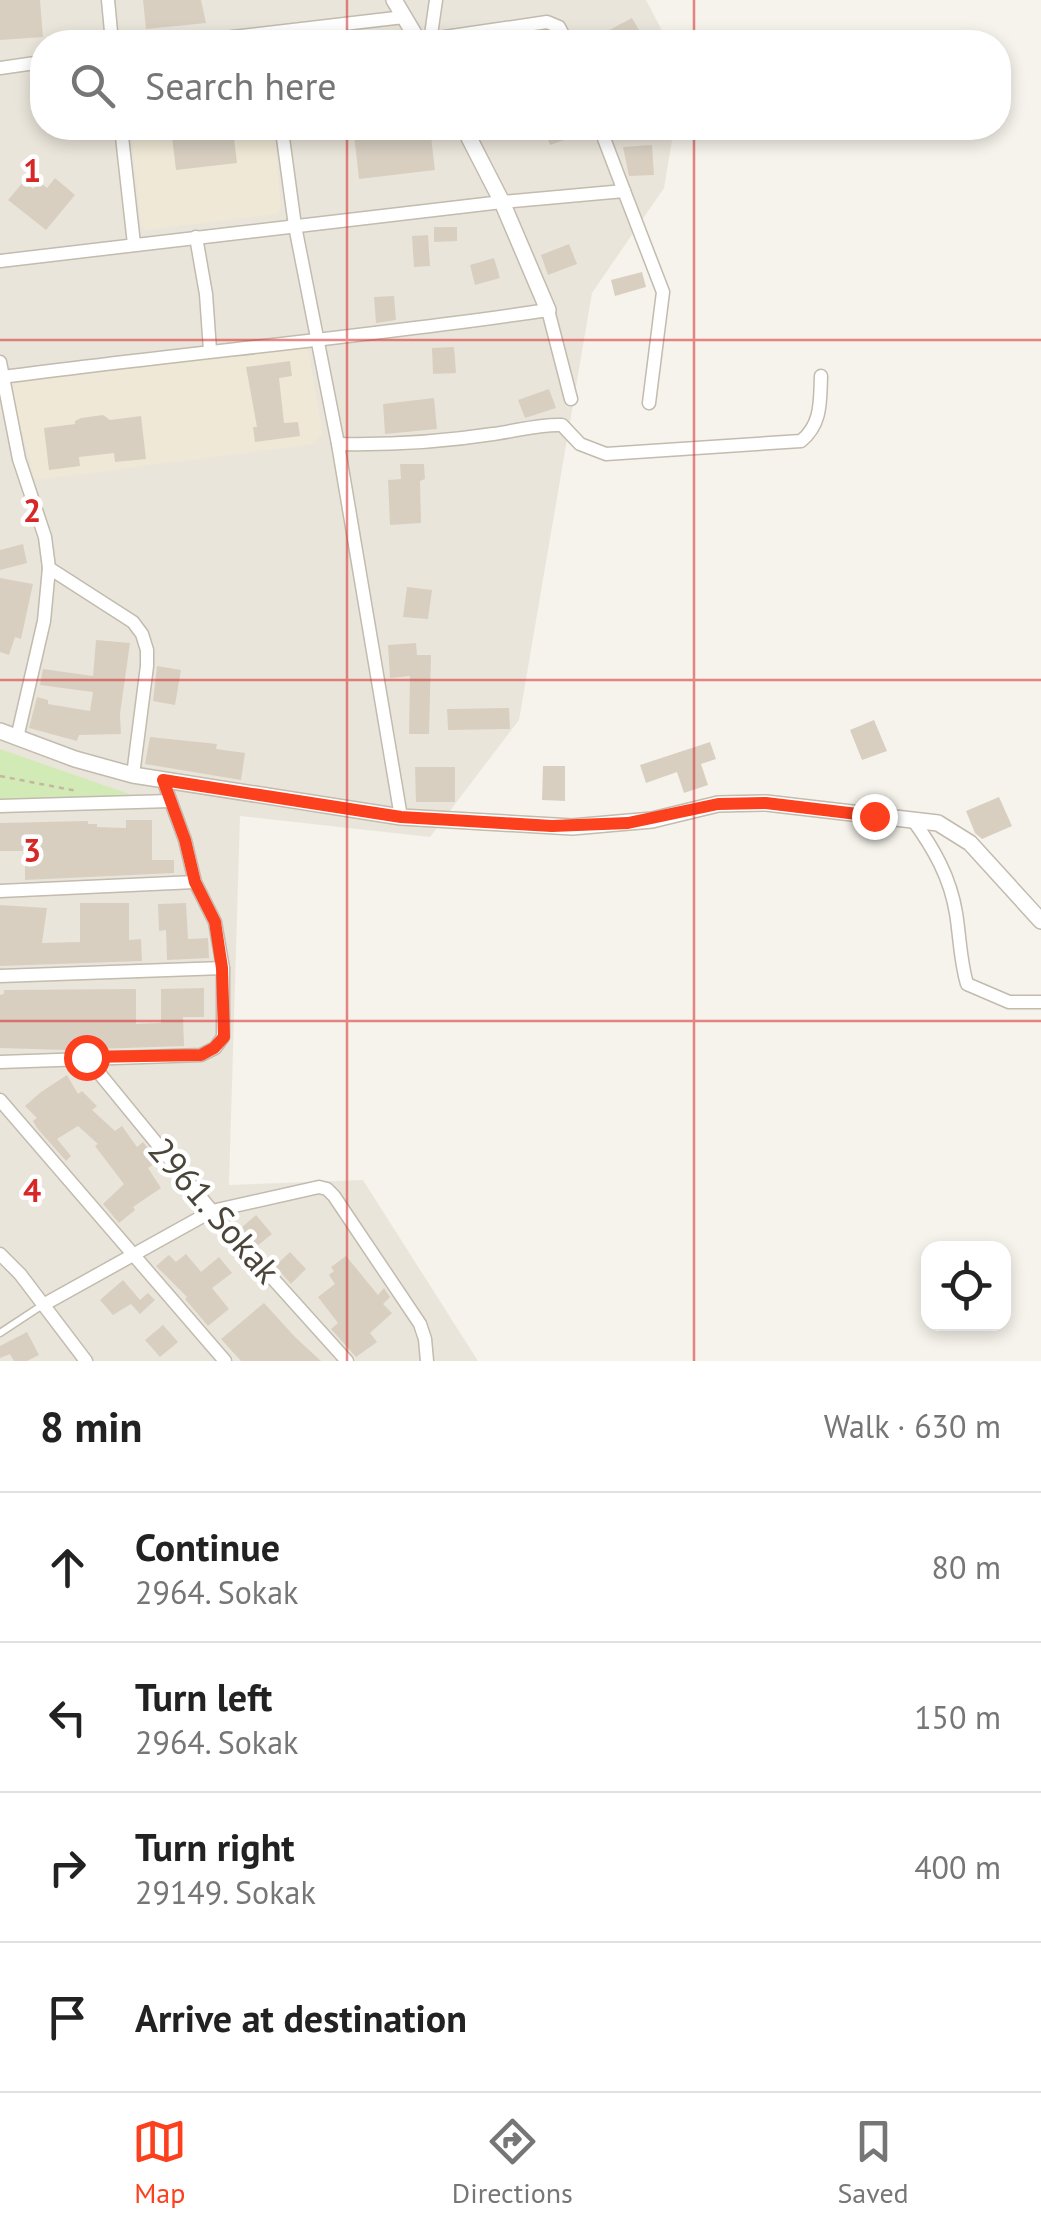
<!DOCTYPE html>
<meta charset="utf-8">
<style>
:root{--surface:#fff;--page:#f6f6f6;--text:#222;--muted:#767676;--line:#e0e0e0;--accent:#fc3f1d}
body{margin:0;font-family:"PT Sans",sans-serif;background:var(--page);color:var(--text)}
.controls{position:absolute;right:30px;bottom:30px;display:grid;overflow:hidden;border-radius:20px;box-shadow:0 5px 15px #0003}
.controls button{width:90px;height:90px;display:grid;place-items:center;padding:0;border:0;border-bottom:2px solid var(--line);background:var(--surface);color:var(--text);font:50px sans-serif}
.stop{position:absolute;width:30px;height:30px;margin:-22px;border:8px solid #fc3f1d;border-radius:50%;background:#fff}
.stop.end{background:#fc3f1d;border-color:#fff;box-shadow:0 2px 10px #0008}
.list{margin:0;padding:0;list-style:none}
h2{display:flex;justify-content:space-between;align-items:center;height:130px;margin:0;padding:0 40px;font-size:42px}
h2 small{font-size:32px;font-weight:400;color:var(--muted)}
.list li{display:grid;grid-template-columns:65px 1fr auto;gap:30px;align-items:center;box-sizing:border-box;height:150px;padding:0 40px;border-top:2px solid var(--line)}
.list b{display:block;font-size:38px;white-space:nowrap}
.list p{margin:0;font-size:32px;white-space:nowrap;color:var(--muted)}
.list em{font-size:32px;font-style:normal;color:var(--muted)}
.icon{flex:none;width:55px;height:55px;fill:none;stroke:currentColor;stroke-width:2;stroke-linecap:round;stroke-linejoin:round}
.map{position:relative;flex:none;width:1041px;height:1361px;overflow:hidden}
.search{position:absolute;background:var(--surface);box-shadow:0 5px 15px #0003;left:30px;right:30px;top:30px;height:110px;display:flex;align-items:center;gap:25px;box-sizing:border-box;padding:0 35px;border-radius:40px;color:var(--muted);font-size:38px}
.sheet{height:730px;background:var(--surface)}
nav{display:flex;justify-content:space-around;align-items:center;box-sizing:border-box;height:140px;border-top:2px solid var(--line);background:var(--surface);font-size:28px;color:var(--muted)}
nav a{display:grid;justify-items:center;gap:5px}
nav .on{color:var(--accent)}
.map>svg:first-child{display:block}
.residential{fill:#eae5da}
.education{fill:#efe8d6}
.green{fill:#d2eab5}
.building{fill:#d8cfc1}
.lines{fill:none;stroke-linecap:round;stroke-linejoin:round}
.service-casing{stroke:#c2bbae;stroke-width:9}
.minor-casing{stroke:#c2bbae;stroke-width:15}
.tertiary-casing{stroke:#c2bbae;stroke-width:18}
.path{stroke:#c4b79f;stroke-width:2.5;stroke-dasharray:5 5;stroke-linecap:butt}
.service{stroke:#fff;stroke-width:6}
.minor{stroke:#fff;stroke-width:12}
.tertiary{stroke:#fff;stroke-width:15}
.route{stroke:#fc3f1d;stroke-width:12}
.grid{fill:none;stroke:#d62828;stroke-width:2.5;stroke-opacity:0.55}
.labels{text-anchor:middle;dominant-baseline:central;stroke-width:9;stroke-linejoin:round;paint-order:stroke}
.street-label{font-size:35px;fill:#4b4439;stroke:#fff}
.grid-label{font-size:32px;text-anchor:middle;font-weight:bold;fill:#d62828;stroke:#fff;stroke-width:9;stroke-linejoin:round;paint-order:stroke}
</style>
<div class="map">
<svg width="1041" height="1361" viewBox="0 0 1041 1361">
<rect width="100%" height="100%" fill="#f6f3ec"/>
<path class="residential" d="M0,0h646l22,42h-626v86h632l-10,60 -72,105 -73,427 -89,117 -190,-21 -11,369 134,-5 115,181h-478z"/>
<g class="education">
<path d="M131,128h143l7,80 -4,6 -130,16 -6,-4z"/>
<path d="M298,347l10,3 15,84 -10,10 -278,36 -24,-91 5,-6z"/>
</g>
<path class="green" d="M0,749l129,45v4l-129,2z"/>
<g class="building">
<path d="M0,0h40l3,37 -43,3z"/>
<path d="M143,0h58l5,23 -60,6z"/>
<path d="M632,18l14,24h-59z"/>
<path d="M422,128h8l5,42 -76,9 -5,-44z"/>
<path d="M544,128h46v3l-40,14z"/>
<path d="M233,130l4,33 -61,7 -4,-33z"/>
<path d="M652,145l2,30 -25,1 -6,-29z"/>
<path d="M55,178l20,17 -29,35 -38,-30 16,-19 9,8 7,-7 7,6z"/>
<path d="M434,227h23v14l-23,1z"/>
<path d="M428,235l2,31 -16,1 -2,-31z"/>
<path d="M569,244l8,20 -29,11 -7,-20z"/>
<path d="M494,258l6,20 -25,7 -5,-20z"/>
<path d="M642,272l4,15 -31,9 -4,-16z"/>
<path d="M394,296l2,24 -20,3 -2,-26z"/>
<path d="M454,347l2,26 -23,1 -1,-26z"/>
<path d="M290,361l2,15 -13,2 5,45 14,-1 2,14 -45,6 -2,-15h4l-11,-60z"/>
<path d="M549,389l7,19 -31,10 -7,-18z"/>
<path d="M434,398l3,31 -52,5 -2,-30z"/>
<path d="M103,415l7,5 31,-4 5,43 -31,3 -1,-9 -35,4 1,9 -31,4 -5,-42 31,-4v-3l6,-3z"/>
<path d="M400,464h24l1,15 -5,2 1,42 -31,2 -2,-45 13,-1z"/>
<path d="M23,544l4,19 -27,7v-20z"/>
<path d="M0,578l33,6 -12,55 -6,-2 -6,18 -9,-3z"/>
<path d="M407,587l25,3 -4,29 -25,-2z"/>
<path d="M96,640l34,3 -10,71 1,20 -42,1 -2,6 -48,-13 8,-31 11,3v4l42,7 3,-19 -53,-7 3,-16 50,7z"/>
<path d="M416,643l1,12h14l-2,79h-20l1,-58 -20,2 -2,-33z"/>
<path d="M157,666l24,4 -6,35 -22,-4z"/>
<path d="M509,708l1,21 -62,1 -1,-21z"/>
<path d="M874,720l13,31 -25,9 -12,-30z"/>
<path d="M150,737l67,7 -1,5 29,4 -4,27 -96,-16z"/>
<path d="M710,742l6,17 -15,5 7,21 -24,8 -7,-21 -31,11 -6,-18z"/>
<path d="M543,766h22v35l-23,-1z"/>
<path d="M415,767h40v35h-39z"/>
<path d="M999,797l13,29 -30,13 -7,-6 -9,-22z"/>
<path d="M126,820h26v40h22v13l-149,7v-29h-25v-28l88,-2v3h9v3l29,1z"/>
<path d="M80,903h49v37l12,-1 1,22 -142,5v-61l47,3 -5,35 38,-1z"/>
<path d="M186,903l2,36 20,-1 1,20 -42,2 -1,-30 -7,1 -1,-27z"/>
<path d="M204,988v29h-21l1,29 -118,4 -66,-2v-53l4,-1v-4l132,-1v35l25,-1v-34z"/>
<path d="M67,1075l11,19 4,-3 15,15 -5,4 23,21 7,-5 15,21 6,-5 15,19 -10,7 13,20 -28,19 2,3 -16,13 -16,-19 21,-20 -29,-38 3,-2 -20,-18 -21,13 14,17 -5,5 -29,-33 -4,-7 4,-3 -12,-12 16,-14z"/>
<path d="M256,1215l16,19 -15,12 -16,-18z"/>
<path d="M290,1252l16,17 -15,15 -16,-18z"/>
<path d="M186,1254l15,18 18,-15 13,16 -20,15 17,21 -21,17 -23,-27 2,-2 -31,-31 13,-11 7,7z"/>
<path d="M346,1256l32,39 6,-7 6,9 -7,7 9,9 -22,20 7,9 -21,15 -25,-28 7,-6 -20,-26 17,-13 -6,-9 5,-4 -3,-4z"/>
<path d="M123,1280l17,20 8,-7 7,7 -15,14 -9,-10 -18,11 -13,-15z"/>
<path d="M264,1303l32,35 25,23h-80l-20,-22z"/>
<path d="M163,1325l15,17 -18,15 -15,-17z"/>
<path d="M27,1332l12,23 -12,6h-13l-4,-7 -10,4v-12z"/>
</g>
<g class="lines">
<g class="service-casing">
<path id="service" d="M0,1333l41,-27"/>
</g>
<g class="minor-casing">
<g id="minor">
<path d="M108,0l4,42"/>
<path d="M431,39l116,-17 12,5 8,15"/>
<path d="M189,42l215,-25"/>
<path d="M430,42l6,-42"/>
<path d="M0,68l42,-6"/>
<path d="M121,128l13,116"/>
<path d="M600,128l24,63"/>
<path d="M283,138l12,88 43,218 63,373"/>
<path d="M196,237l10,57 4,56"/>
<path d="M0,261l502,-59 122,-11 39,101 -14,111"/>
<path d="M0,362l19,97 26,78 4,31 84,54 9,12 5,16v16l-14,109"/>
<path d="M3,377c181,-24 364,-40 545,-67l23,89"/>
<path d="M338,444c53,1 103,-2 155,-10 24,-3 45,-10 69,-9l18,19 26,10 195,-13c21,-17 19,-40 20,-65"/>
<path d="M17,738l27,-117 5,-53"/>
<path d="M0,806l170,-5"/>
<path d="M913,820c21,29 37,57 43,93 4,25 4,47 11,71l42,18h32"/>
<path d="M0,891l195,-9"/>
<path d="M0,976l223,-8"/>
<path d="M86,1057l126,154 135,150"/>
<path d="M0,1062l201,-7 14,-7 8,-11v-69l-8,-46 -20,-40 -10,-42 -22,-60"/>
<path d="M0,1100l225,261"/>
<path d="M0,1254l20,20 66,87"/>
<path d="M43,1305l169,-94 107,-24 8,2 7,7 86,128 5,15 2,22"/>
</g>
</g>
<g class="tertiary-casing">
<g id="tertiary">
<path d="M394,0l25,42"/>
<path d="M464,128l38,74 46,108"/>
<path d="M0,731l75,28 58,16 268,42 171,10 80,-7 66,-16 48,-1 172,20 32,20 71,78"/>
</g>
</g>
<path class="path" d="M0,776l77,15"/>
<use href="#service" class="service"/>
<use href="#minor" class="minor"/>
<use href="#tertiary" class="tertiary"/>
</g>
<g class="lines">
<path class="route" d="M86,1057l115,-2 13,-7 10,-11 -2,-69 -7,-46 -20,-40 -10,-42 -22,-60 238,37 151,9 76,-3 90,-19 48,-1 108,13"/>
</g>
<path class="grid" d="M347,0v42M694,0v42M347,128v1233M694,128v1233M0,340h1041M0,680h1041M0,1021h1041"/>
<g class="labels">
<g class="street-label">
<text transform="translate(215 1210) rotate(49)">2961. Sokak</text>
</g>
</g>
<g class="grid-label">
<text x="32" y="182">1</text>
<text x="32" y="522">2</text>
<text x="32" y="862">3</text>
<text x="32" y="1202">4</text>
</g>
</svg>
<div class="controls">
<button><svg class="icon" aria-label="locate" viewBox="0 0 24 24"><circle cx="12" cy="12" r="6"/><path d="M12 2v4M12 18v4M2 12h4M18 12h4"/></svg></button>
</div>
<div class="stop" style="left:86px;top:1057px"></div>
<div class="stop end" style="left:874px;top:816px"></div>
<div class="search"><svg class="icon" aria-label="search" viewBox="0 0 24 24"><circle cx="10" cy="10" r="6"/><path d="M15 15l6 6"/></svg>Search here</div>
</div>
<section class="sheet">
<h2>8 min<small>Walk · 630 m</small></h2>
<ul class="list">
<li><svg class="icon" aria-label="ahead" viewBox="0 0 24 24"><path d="M12 20V5M6 11l6-6 6 6"/></svg><div><b>Continue</b><p>2964. Sokak</p></div><em>80 m</em></li>
<li><svg class="icon" aria-label="left" viewBox="0 0 24 24"><path d="M17 20v-9H6M10 6l-5 5 5 5"/></svg><div><b>Turn left</b><p>2964. Sokak</p></div><em>150 m</em></li>
<li><svg class="icon" aria-label="right" viewBox="0 0 24 24"><path d="M7 20v-9h11M14 6l5 5-5 5"/></svg><div><b>Turn right</b><p>29149. Sokak</p></div><em>400 m</em></li>
<li><svg class="icon" aria-label="arrive" viewBox="0 0 24 24"><path d="M6 21V4h12l-3 4 3 4H6"/></svg><div><b>Arrive at destination</b></div></li>
</ul>
</section>
<nav>
<a class="on"><svg class="icon" aria-label="map" viewBox="0 0 24 24"><path d="M3 6l6-2 6 2 6-2v14l-6 2-6-2-6 2zM9 4v14M15 6v14"/></svg>Map</a>
<a><svg class="icon" aria-label="directions" viewBox="0 0 24 24"><path d="M12 3l9 9-9 9-9-9zM9 14v-3h6M13 9l2 2-2 2"/></svg>Directions</a>
<a><svg class="icon" aria-label="saved" viewBox="0 0 24 24"><path d="M7 4h10v16l-5-4-5 4z"/></svg>Saved</a>
</nav>
